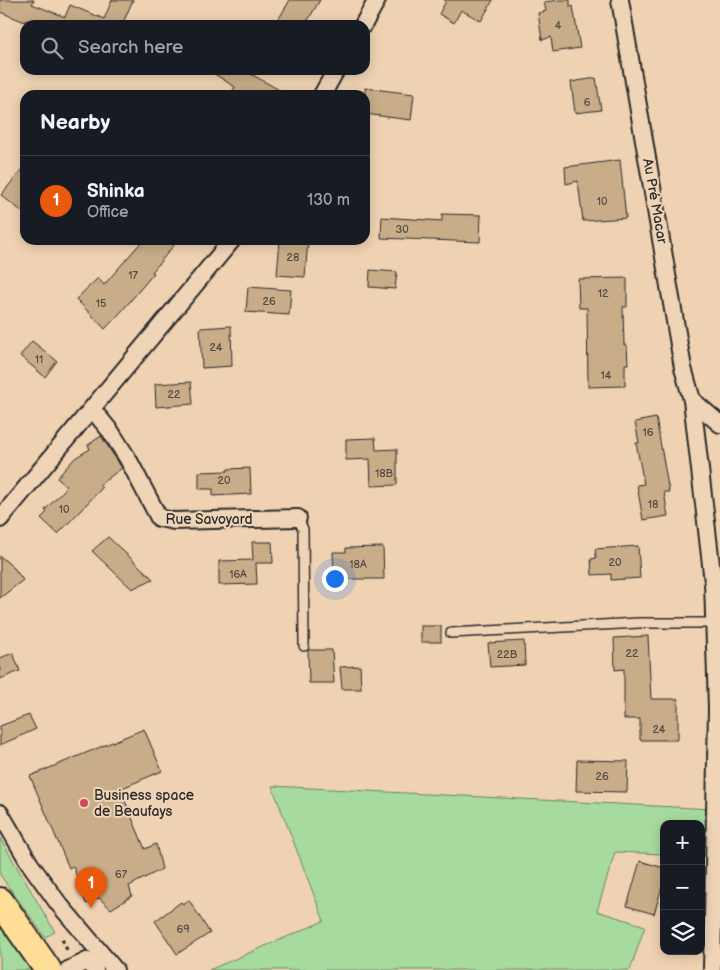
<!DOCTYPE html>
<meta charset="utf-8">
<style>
:root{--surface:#171b24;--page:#20242c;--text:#f1f3f6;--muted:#9ea1a6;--line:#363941;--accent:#ea580c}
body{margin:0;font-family:"Balsamiq Sans",sans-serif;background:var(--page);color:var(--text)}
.controls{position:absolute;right:15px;bottom:15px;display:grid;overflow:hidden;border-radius:10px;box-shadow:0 2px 12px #0003}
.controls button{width:45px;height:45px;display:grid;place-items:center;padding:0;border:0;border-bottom:1px solid var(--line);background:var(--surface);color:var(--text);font:25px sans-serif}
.you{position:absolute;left:334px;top:578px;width:18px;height:18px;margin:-12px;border:4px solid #fff;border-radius:50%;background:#1a73e8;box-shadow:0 0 0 8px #1a73e833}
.badge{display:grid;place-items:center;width:32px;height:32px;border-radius:50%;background:var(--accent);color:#fff;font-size:16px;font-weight:700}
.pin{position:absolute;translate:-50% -41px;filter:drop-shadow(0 1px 2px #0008)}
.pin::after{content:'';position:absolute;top:26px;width:18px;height:15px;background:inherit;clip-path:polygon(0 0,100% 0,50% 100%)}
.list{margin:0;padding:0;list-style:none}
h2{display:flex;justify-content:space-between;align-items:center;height:65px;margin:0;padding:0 20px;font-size:21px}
h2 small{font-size:16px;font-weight:400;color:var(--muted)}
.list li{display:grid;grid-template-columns:32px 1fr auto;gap:15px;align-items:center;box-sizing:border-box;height:90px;padding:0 20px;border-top:1px solid var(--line)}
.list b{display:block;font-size:19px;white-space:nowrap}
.list p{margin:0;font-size:16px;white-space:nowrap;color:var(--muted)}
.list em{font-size:16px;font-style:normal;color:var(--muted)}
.icon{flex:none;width:28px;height:28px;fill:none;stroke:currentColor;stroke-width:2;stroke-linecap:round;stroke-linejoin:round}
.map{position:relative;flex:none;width:720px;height:970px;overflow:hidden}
.search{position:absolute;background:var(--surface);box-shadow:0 2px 12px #0003;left:20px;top:20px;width:350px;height:55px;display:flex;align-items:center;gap:12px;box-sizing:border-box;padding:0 18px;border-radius:15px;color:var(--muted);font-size:19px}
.panel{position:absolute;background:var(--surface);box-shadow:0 2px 12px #0003;left:20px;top:90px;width:350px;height:155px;border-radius:15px}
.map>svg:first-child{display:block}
.green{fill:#a7db9d;stroke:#698364}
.building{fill:#c8ad88;stroke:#2b2b2b}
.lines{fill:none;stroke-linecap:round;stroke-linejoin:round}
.service-casing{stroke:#2b2b2b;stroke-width:12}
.minor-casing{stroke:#2b2b2b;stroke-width:20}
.primary-casing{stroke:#2b2b2b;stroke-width:30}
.path{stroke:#2b2b2b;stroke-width:3;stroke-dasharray:4 4;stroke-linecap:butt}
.service{stroke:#f0d4b7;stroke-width:9}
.minor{stroke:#f0d4b7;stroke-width:16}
.primary{stroke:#fedd96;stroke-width:26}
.poi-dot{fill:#d1495b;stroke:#f0d4b7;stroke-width:2}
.labels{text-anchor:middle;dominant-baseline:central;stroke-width:4;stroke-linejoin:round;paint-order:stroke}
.number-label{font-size:11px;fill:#524c42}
.street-label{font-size:14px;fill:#2b2b2b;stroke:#f0d4b7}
.poi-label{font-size:14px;fill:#2b2b2b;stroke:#f0d4b7;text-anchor:start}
</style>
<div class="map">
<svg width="720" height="970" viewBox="0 0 720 970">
<rect width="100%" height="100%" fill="#efd2b2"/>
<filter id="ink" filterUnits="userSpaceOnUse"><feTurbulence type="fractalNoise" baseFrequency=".02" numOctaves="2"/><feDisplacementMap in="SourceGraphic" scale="10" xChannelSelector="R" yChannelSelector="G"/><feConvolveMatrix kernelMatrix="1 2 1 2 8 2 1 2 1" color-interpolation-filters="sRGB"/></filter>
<g filter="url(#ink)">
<g class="green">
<path d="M272,786l440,23 -1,48 -10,-1v-32h-37v30l-49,-2 -18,59 48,15 -15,44h-421l115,-49z"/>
<path d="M0,838l55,94 -10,5 -45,-62z"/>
<path d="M0,919l35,51h-35z"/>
</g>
<g class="building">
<path d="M0,0h34l-2,4 33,13 5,-12 34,14 8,-19h21l-11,25h-82l-14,-5 -1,2 -25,-10z"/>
<path d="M290,0h30l-15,25h-30z"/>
<path d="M444,0h49l-12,21 -20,-11 -7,13 -15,-9 7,-13z"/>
<path d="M560,0h10v7l3,-1 7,42 -27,4 -2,-15 -9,3 -4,-27 8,-2 -2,-9z"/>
<path d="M208,70h36l44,25h-58l5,-8z"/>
<path d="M596,78l5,32 -26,3 -4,-31z"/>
<path d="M365,88l49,6 -3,26 -46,-6z"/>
<path d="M620,160l6,58 -43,3 -5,-40 -12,3 -1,-17z"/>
<path d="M25,166v48l-24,-19z"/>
<path d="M442,214l39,1 -1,27 -99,-4 1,-21 60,4z"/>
<path d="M143,240h35l-26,32 2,1 -33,39 -16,17 -29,-30 22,-21 6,7z"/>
<path d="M280,240h28l-3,37 -28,-2z"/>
<path d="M370,270l27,2 -2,17 -26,-2z"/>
<path d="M627,278v29h-4l1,38h3l1,19h-3v22l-37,1 -1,-79h-8l-1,-29z"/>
<path d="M248,287l43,3 -2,25 -43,-3z"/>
<path d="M231,326l1,40 -30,2 -2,-40z"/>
<path d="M32,341l25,20 -12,16 -25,-21z"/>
<path d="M191,382l2,22 -37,3 -1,-23z"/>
<path d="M656,418l13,74h-5l4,24 -25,4 -6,-35 7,-1 -8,-41h3l-4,-21z"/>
<path d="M101,436l21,32 -23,17 3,3 -44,46 -17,-16 6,-6 -2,-2 22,-23 -10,-9 18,-20 15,-9 -2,-4z"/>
<path d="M375,438l1,12 21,-1v36l-26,1 -1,-27 -24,1v-21z"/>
<path d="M250,468l1,26 -38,2v-7h-14v-17l29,-1v-2z"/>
<path d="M108,537l45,42 -21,10 -40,-38z"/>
<path d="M252,542h20l1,21h-17l1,21 -38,1v-24l34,-1z"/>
<path d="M638,546l2,32 -29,2v-6l-19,1 -1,-16 5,-1 -1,-9z"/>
<path d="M383,547l1,32h-38v-3h-12l-1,-24h13v-4z"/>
<path d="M0,556l14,12 9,12 -23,18z"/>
<rect x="421" y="626" width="20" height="16"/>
<path d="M648,636l3,63h27v41h-38v-21h-16v-50l-9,1 -1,-32z"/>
<path d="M524,641l1,24 -35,2 -2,-24z"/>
<path d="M308,650h24l2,33h-25z"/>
<path d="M13,653l7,18 -20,8v-21z"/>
<path d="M360,666l1,23h-19l-2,-22z"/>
<path d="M29,715l7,14 -36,16v-19z"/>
<path d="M144,729l18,42 -42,18 25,60 11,-5 6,25 -33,17 3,10 -21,13 -12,-11 -13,6 -13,-38 -4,2 -39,-92z"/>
<path d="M577,760l51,1 -1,31 -51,-1z"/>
<path d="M640,861l24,7v12l-10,34 -27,-8z"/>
<path d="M189,900l21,33 -33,21 -22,-33 26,-19 2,2z"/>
</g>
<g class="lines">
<g class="service-casing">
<g id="service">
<path d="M298,518l5,11 1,117"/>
<path d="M451,633l188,-10h75"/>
</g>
</g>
<g class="minor-casing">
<g id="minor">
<path d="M620,0l63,368 9,32 21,182 4,127 -5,261"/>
<path d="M363,25l14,-25"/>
<path d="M322,95l14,-25"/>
<path d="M692,400l28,24"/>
<path d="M92,409l19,23 17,27 31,59 15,3 124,-3"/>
<path d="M0,519l232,-279"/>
<path d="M0,813l30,51 28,39 57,67"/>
<path d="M68,970l19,-9 8,9"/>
</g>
</g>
<g class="primary-casing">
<path id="primary" d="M0,901l48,69"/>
</g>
<path class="path" d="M62,939l6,13"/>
<use href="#service" class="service"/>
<use href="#minor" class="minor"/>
<use href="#primary" class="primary"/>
</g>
</g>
<circle class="poi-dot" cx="84" cy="803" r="5"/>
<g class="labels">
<g class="number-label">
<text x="558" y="25">4</text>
<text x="587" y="102">6</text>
<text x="602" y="201">10</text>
<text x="402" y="229">30</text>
<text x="293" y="257">28</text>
<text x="133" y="275">17</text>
<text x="603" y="293">12</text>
<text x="269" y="301">26</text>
<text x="101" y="303">15</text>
<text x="216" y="347">24</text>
<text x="39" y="359">11</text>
<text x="606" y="375">14</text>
<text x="174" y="394">22</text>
<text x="648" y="432">16</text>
<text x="384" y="473">18B</text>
<text x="224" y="480">20</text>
<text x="653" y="504">18</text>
<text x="64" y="509">10</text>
<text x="615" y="562">20</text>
<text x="358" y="564">18A</text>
<text x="238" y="574">16A</text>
<text x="632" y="653">22</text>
<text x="507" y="654">22B</text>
<text x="659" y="729">24</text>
<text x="602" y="776">26</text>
<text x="121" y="874">67</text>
<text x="183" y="929">69</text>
</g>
<g class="street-label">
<text transform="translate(655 201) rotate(80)">Au Pré Macar</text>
<text x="209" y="519">Rue Savoyard</text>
</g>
<g class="poi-label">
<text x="94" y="795">Business space<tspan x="94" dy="16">de Beaufays</tspan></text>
</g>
</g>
</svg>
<div class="controls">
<button>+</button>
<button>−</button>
<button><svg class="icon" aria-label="layers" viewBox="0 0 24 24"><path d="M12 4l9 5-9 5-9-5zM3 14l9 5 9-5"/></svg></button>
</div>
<div class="you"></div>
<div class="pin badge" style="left:91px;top:908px">1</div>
<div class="search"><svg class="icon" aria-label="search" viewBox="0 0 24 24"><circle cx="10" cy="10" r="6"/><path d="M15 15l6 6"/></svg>Search here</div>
<section class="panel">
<h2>Nearby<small></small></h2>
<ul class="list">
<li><span class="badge">1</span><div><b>Shinka</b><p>Office</p></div><em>130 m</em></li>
</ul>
</section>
</div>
